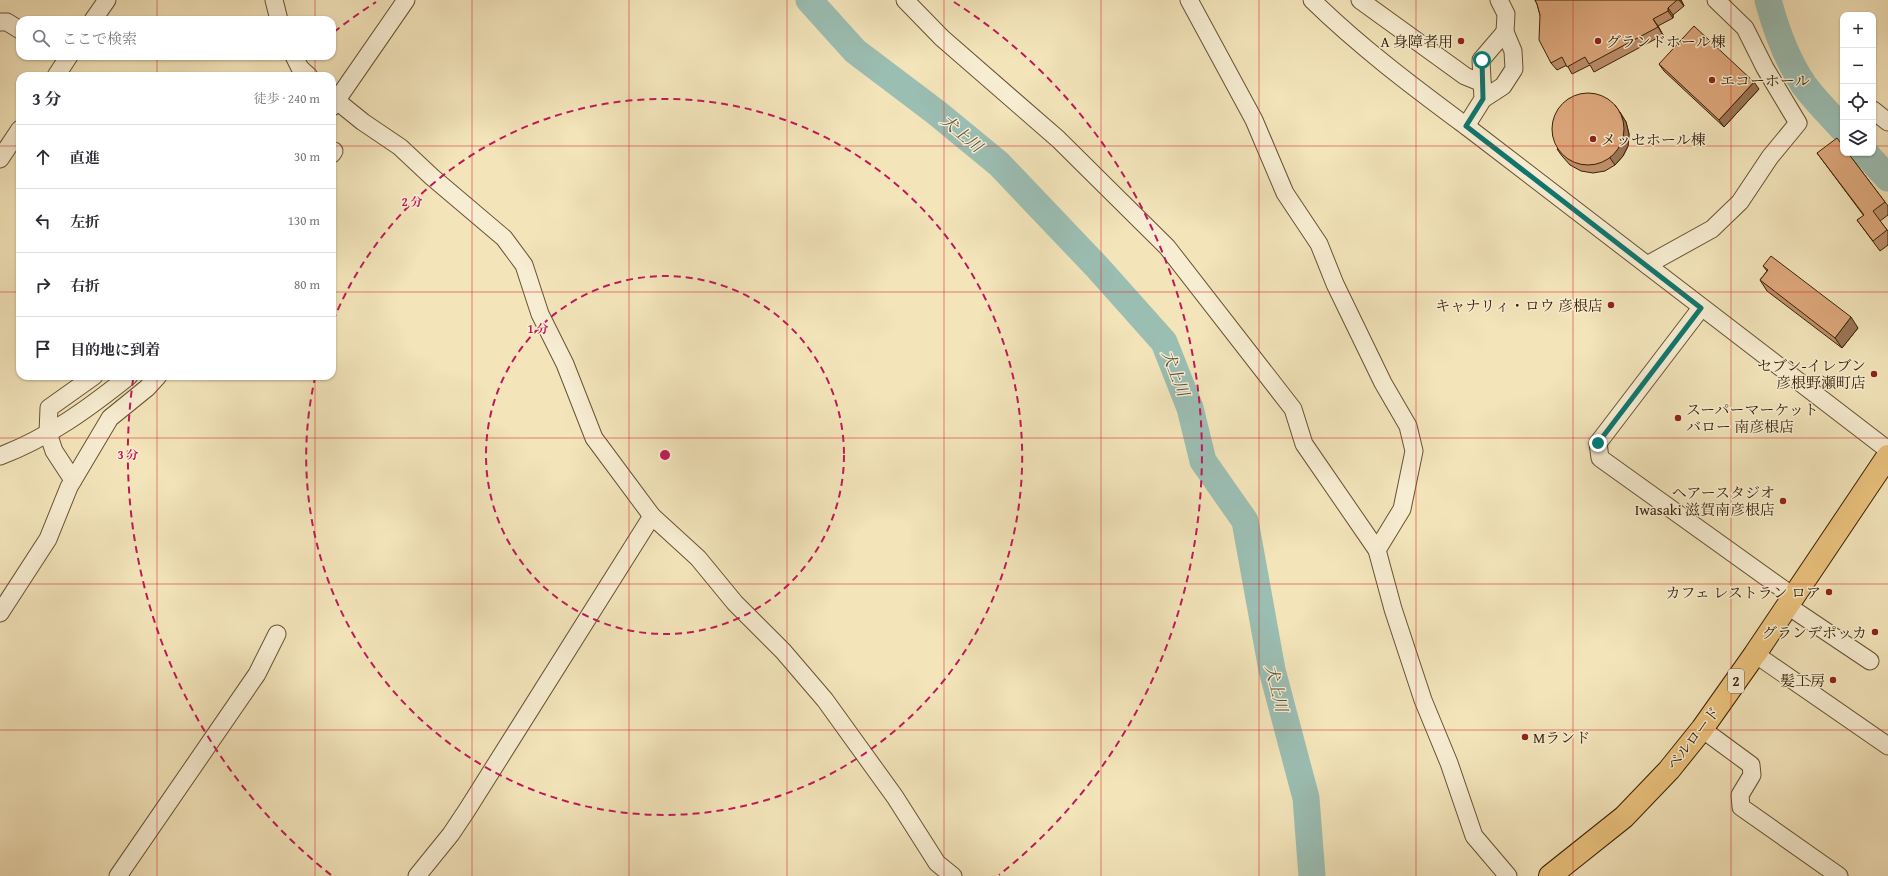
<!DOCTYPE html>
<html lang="ja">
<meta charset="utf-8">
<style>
:root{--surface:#fff;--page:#f2f2f3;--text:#2b2b33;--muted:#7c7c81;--line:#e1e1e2}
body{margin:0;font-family:"Gentium Book Plus","Noto Serif JP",serif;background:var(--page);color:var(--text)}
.controls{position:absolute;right:12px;top:12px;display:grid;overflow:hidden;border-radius:8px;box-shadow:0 1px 3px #0004}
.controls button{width:36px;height:36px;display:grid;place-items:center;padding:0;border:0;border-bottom:1px solid var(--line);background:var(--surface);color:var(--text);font:20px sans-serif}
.stop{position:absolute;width:12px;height:12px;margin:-9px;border:3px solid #0f766e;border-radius:50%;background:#fff}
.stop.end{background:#0f766e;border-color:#fff;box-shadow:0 1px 4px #0008}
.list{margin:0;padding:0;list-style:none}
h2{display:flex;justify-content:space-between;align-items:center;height:52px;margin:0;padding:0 16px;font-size:17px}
h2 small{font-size:13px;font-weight:400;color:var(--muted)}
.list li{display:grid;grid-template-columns:26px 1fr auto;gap:12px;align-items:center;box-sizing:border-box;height:64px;padding:0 16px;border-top:1px solid var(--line)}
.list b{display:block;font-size:15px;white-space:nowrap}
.list em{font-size:13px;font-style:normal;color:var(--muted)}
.icon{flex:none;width:22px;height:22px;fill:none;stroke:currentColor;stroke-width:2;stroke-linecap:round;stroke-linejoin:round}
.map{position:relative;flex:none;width:1888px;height:876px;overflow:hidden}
.search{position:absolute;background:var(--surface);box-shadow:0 1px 3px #0004;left:16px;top:16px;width:320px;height:44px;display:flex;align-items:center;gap:10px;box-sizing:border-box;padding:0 14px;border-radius:12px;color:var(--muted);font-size:15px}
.panel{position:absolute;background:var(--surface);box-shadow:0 1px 3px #0004;left:16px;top:72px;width:320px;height:308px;border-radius:12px}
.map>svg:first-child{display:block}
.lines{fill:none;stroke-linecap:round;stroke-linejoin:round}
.river{stroke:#9bbeb3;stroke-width:27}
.minor-casing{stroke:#685233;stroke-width:19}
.major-casing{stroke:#392206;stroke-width:24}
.minor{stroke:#f7edd2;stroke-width:17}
.major{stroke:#eac27d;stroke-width:22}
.wall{fill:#be906b;stroke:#392206}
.shaded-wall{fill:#9b7657;stroke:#392206}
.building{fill:#dda87c;stroke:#392206}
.route{stroke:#0f766e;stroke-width:5}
.grid{fill:none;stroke:#d62828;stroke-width:1;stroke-opacity:0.55}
.ring{fill:none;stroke:#c2185b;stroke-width:2;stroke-dasharray:7 5}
.poi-dot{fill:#8f2418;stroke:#f7edd2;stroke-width:1.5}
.labels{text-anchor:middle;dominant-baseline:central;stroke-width:3;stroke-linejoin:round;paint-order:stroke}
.shield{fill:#f7edd2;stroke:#725f43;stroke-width:1}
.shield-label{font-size:14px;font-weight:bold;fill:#392206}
.poi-label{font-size:15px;fill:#392206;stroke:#f7edd2;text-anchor:end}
.street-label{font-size:15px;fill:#392206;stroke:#f7edd2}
.water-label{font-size:16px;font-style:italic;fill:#56513a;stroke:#f7edd2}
.centre{fill:#c2185b;stroke:#f7edd2;stroke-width:2}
.ring-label{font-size:12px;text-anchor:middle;font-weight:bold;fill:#c2185b;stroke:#f7edd2;stroke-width:3;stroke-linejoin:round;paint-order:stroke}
</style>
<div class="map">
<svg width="1888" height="876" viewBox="0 0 1888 876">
<rect width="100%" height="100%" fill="#f3e4ba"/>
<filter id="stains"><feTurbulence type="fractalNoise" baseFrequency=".005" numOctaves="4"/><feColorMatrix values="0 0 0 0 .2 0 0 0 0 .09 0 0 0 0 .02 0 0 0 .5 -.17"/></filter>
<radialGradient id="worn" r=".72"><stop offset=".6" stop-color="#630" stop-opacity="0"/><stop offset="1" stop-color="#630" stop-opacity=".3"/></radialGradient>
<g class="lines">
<g class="river">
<path d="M809,0l46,51 82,62 62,51 99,104 66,74 26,66 13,53 42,60 27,149 34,128 6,78"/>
<path d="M1768,0c8,30 18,59 36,85 11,15 26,30 39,44"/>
<path d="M1865,153l23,25"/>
</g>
<g class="minor-casing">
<g id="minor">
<path d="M274,0l5,20"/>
<path d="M905,0l37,38 116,101 109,108 126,162 11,35 73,106 16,59 30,91 26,63 25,73 34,40"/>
<path d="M1189,0l65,120 31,73 34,51 16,40 48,99 25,43 6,25 -12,58 -25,41"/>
<path d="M1312,0c47,46 100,86 154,126l422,324"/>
<path d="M1360,0l105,76 17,7"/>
<path d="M1499,0l7,14 -1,18"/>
<path d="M93,20l14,-20"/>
<path d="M0,22h7l13,8"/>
<path d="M294,56l6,12 9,8"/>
<path d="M56,76l13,-20"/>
<path d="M332,97l31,25 37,25 32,30 72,61 20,27 16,49 25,50 29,74 58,78 46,42 37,45 48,48 42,49 70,97 42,66 16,13"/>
<path d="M332,107l74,-107"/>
<path d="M1873,110l15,12"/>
<path d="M1466,126l17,-27 20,-13 11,-17 -1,-18 -8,-19 -24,28 2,39"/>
<path d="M332,154l2,-3"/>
<path d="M0,159l20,-30"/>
<path d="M1647,265l65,-36 28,-27 30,-45 28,-34 -33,-55 -20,-40 -29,-28"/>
<path d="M1701,308l-103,135 2,15 194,139"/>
<path d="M0,456c48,-18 89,-48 129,-80"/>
<path d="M73,480l-19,-29 -6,-18 1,-25 45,-32"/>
<path d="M1788,606l82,55"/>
<path d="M0,613l48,-74 21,-52 41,-69 37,-30 11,-12"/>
<path d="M1755,654l133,92"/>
<path d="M1702,729l49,36 1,10 -12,20 1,12 98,69"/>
<path d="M118,876l139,-202 20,-40"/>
<path d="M417,876l34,-42 16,-24 185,-294"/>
</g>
</g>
<g class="major-casing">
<path id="major" d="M1550,876l74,-59 45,-47 33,-41 53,-75 133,-198"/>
</g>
<use href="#minor" class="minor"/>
<use href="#major" class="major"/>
</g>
<g class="wall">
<path d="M1535,0h146l3,6 -11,9v3l-15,8 5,9 -69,37 -4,-7 -18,9 -5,-9 -10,5 -6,-7 -11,-48 -3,-11z"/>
<path d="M1659,64l100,25 -35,38 -60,-56z"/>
<path d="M1620,112l6,10 3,12 -1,12 -5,10 -8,9 -10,6 -12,2 -12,-2 -11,-6 -8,-9 -5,-7z"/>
<path d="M1817,153h31l40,53v9l-8,6 8,10v14l-8,6 -23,-31 7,-4z"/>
<path d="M1763,266l95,62 -16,20 -75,-57 -7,-11 7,-9z"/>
</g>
<g class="shaded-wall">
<path d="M1679,0h2l3,6z"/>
<path d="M1668,8l5,7v3l-5,-7z"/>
<path d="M1653,19l5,7 5,9z"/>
<path d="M1754,82l5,7 -35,38 -5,-7z"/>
<path d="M1615,105l11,17 3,12 -1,12 -5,10 -8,9 -5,-7z"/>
<path d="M1851,317l7,11 -16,20 -7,-10z"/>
</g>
<g class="building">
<path d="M1535,0h142l-9,8v3l-15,8 5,8 -69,37 -4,-7 -18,10 -5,-10 -11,6 -12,-23 1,-25 -3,-11z"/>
<path d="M1694,26l60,56 -35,38 -60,-56z"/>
<circle cx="1588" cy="129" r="36"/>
<path d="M1837,138l6,8v7h5l37,49 -12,9 14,19 -14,11 -16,-21 7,-5 -47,-62z"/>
<path d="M1771,256l80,61 -16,21 -75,-58 8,-10 -5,-4z"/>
</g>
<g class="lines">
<path class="route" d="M1482,60l1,39 -17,27 235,182 -103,135"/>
</g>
<path class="grid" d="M157,0v20M315,0v20M472,0v876M629,0v876M787,0v876M944,0v876M1101,0v876M1259,0v876M1416,0v876M1573,0v876M1731,0v876M157,56v20M315,56v20M0,146h20M332,146h1511M1873,146h15M0,292h20M332,292h1556M157,376v500M315,376v500M0,438h1888M0,584h1888M0,730h1888"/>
<g class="ring">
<circle cx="665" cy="455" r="179"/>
<path d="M333 321A358 358 0 1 1 315 378"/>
<path d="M331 875A537 537 0 0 1 133 380M334 32A537 537 0 0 1 376 2M954 2A537 537 0 0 1 999 875"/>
</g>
<g class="poi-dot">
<circle cx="1461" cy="41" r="4"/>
<circle cx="1598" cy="41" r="4"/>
<circle cx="1712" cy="80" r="4"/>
<circle cx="1593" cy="139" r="4"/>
<circle cx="1611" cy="305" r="4"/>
<circle cx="1874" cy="374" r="4"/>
<circle cx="1678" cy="418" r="4"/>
<circle cx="1783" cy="501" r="4"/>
<circle cx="1829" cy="592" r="4"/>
<circle cx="1875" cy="632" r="4"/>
<circle cx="1833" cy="680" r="4"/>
<circle cx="1525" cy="737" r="4"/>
</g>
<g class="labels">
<rect class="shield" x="1728" y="669" width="16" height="24" rx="3"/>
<g class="shield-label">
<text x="1736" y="681">2</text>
</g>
<g class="poi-label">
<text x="1453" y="41">A 身障者用</text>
<text x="1606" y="41" text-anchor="start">グランドホール棟</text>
<text x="1720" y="80" text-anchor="start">エコーホール</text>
<text x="1601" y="139" text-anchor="start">メッセホール棟</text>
<text x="1603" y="305">キャナリィ・ロウ 彦根店</text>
<text x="1866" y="365">セブン-イレブン<tspan x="1866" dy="17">彦根野瀬町店</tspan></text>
<text x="1686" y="409" text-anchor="start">スーパーマーケット<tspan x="1686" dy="17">バロー 南彦根店</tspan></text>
<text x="1775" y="492">ヘアースタジオ<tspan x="1775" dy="17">Iwasaki 滋賀南彦根店</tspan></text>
<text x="1821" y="592">カフェ レストラン ロア</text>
<text x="1867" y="632">グランデポッカ</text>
<text x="1825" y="680">髪工房</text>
<text x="1533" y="737" text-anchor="start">Mランド</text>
</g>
<g class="street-label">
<text transform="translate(1693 738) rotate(-52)">ベルロード</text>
</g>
<g class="water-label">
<text transform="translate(962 133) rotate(40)">犬上川</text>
<text transform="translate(1176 373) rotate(69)">犬上川</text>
<text transform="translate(1277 688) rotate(76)">犬上川</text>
</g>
</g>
<circle cx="665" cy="455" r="6" class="centre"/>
<g class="ring-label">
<text x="412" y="206">2 分</text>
<text x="538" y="333">1 分</text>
<text x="128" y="459">3 分</text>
</g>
<rect width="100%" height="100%" filter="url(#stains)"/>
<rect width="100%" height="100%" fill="url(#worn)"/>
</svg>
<div class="controls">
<button>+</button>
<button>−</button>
<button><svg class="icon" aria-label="locate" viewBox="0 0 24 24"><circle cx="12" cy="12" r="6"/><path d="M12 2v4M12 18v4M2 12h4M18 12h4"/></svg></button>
<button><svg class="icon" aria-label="layers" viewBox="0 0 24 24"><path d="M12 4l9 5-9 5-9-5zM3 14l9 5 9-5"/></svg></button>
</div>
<div class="stop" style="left:1482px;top:60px"></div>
<div class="stop end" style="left:1598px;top:443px"></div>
<div class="search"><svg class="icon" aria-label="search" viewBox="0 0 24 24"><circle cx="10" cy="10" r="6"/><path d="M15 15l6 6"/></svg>ここで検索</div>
<section class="panel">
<h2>3 分<small>徒歩 · 240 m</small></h2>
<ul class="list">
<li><svg class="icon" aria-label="ahead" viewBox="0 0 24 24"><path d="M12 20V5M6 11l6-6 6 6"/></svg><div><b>直進</b></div><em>30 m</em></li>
<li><svg class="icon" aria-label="left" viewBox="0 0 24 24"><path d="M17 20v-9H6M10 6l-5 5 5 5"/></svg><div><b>左折</b></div><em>130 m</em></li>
<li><svg class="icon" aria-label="right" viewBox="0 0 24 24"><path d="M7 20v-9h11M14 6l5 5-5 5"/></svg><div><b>右折</b></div><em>80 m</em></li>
<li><svg class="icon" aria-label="arrive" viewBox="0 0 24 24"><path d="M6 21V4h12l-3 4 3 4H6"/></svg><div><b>目的地に到着</b></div></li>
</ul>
</section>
</div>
